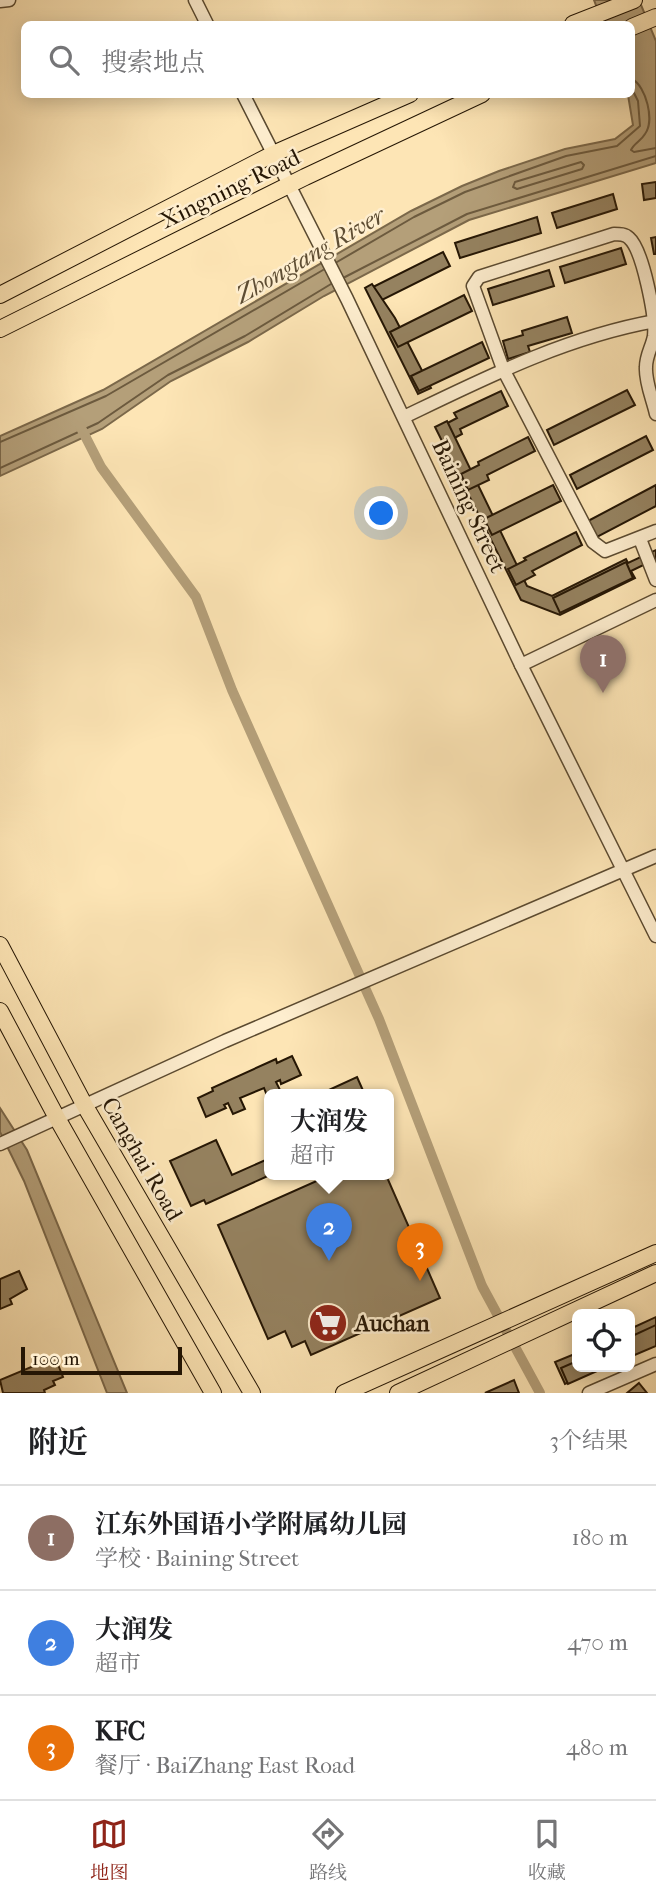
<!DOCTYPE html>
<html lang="zh">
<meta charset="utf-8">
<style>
:root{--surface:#fff;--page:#f2f2f2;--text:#202124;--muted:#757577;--line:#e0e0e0;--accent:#8f2418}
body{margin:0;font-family:"IM FELL French Canon","Noto Serif SC",serif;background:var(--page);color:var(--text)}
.controls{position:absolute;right:21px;bottom:21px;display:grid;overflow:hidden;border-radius:10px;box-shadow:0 4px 18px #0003}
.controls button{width:63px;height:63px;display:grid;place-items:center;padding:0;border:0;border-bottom:2px solid var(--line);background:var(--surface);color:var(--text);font:35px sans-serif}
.scale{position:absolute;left:21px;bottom:18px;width:161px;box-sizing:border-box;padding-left:7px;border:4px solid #251604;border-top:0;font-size:19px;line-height:24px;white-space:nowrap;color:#251604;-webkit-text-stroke:5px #feeecf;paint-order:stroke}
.you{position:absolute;left:382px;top:514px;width:24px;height:24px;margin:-18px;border:5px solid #fff;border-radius:50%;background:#1a73e8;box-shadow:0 0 0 10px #1a73e833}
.badge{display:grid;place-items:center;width:46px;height:46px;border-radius:50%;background:var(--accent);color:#fff;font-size:23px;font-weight:700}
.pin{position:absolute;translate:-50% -58px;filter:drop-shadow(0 2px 4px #0008)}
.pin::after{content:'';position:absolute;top:37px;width:24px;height:21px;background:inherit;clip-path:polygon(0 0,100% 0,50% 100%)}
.popup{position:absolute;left:264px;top:1089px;width:130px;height:91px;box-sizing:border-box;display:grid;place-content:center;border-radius:10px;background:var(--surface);filter:drop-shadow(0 2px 5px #0005);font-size:23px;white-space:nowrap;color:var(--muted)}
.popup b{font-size:26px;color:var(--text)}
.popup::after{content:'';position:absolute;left:50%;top:100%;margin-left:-14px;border:14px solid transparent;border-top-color:var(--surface)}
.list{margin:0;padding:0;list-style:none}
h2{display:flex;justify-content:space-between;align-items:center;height:91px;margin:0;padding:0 28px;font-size:30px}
h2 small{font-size:23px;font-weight:400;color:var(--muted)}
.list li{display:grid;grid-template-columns:46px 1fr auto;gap:21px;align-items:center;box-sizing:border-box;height:105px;padding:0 28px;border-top:2px solid var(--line)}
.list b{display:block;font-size:26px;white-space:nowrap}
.list p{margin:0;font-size:23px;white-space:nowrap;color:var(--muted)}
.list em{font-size:23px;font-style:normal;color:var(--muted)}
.icon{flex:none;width:38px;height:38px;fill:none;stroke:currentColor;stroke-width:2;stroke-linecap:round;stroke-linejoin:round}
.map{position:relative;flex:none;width:656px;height:1393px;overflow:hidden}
.search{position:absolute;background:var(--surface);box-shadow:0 4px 18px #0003;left:21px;right:21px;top:21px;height:77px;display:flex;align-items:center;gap:18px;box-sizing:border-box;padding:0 24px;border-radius:10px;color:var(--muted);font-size:26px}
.sheet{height:406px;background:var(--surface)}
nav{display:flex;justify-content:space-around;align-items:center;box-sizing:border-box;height:98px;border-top:2px solid var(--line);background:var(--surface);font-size:19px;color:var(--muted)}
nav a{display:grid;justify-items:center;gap:4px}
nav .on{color:var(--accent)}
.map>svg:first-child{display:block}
.water{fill:#b49f79;stroke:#7b684a;stroke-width:2}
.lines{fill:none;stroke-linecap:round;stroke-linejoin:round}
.shore{stroke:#6c5a3e;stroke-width:2}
.canal{stroke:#b49f79;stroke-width:10}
.building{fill:#958260;stroke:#251604;stroke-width:2}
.minor-casing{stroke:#5b4a30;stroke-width:15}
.major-casing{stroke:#251604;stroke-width:18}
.minor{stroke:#feeecf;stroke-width:12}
.major{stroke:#fde5b5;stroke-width:16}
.labels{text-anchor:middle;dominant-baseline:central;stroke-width:5;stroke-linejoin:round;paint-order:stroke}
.street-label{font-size:23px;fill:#251604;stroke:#feeecf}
.poi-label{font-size:23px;font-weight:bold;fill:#251604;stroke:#feeecf;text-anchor:start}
.water-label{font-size:24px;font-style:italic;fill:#5e4d33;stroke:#feeecf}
</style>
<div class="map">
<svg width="656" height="1393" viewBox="0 0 656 1393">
<rect width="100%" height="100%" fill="#fde5b5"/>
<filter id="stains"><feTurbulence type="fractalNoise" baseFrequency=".00286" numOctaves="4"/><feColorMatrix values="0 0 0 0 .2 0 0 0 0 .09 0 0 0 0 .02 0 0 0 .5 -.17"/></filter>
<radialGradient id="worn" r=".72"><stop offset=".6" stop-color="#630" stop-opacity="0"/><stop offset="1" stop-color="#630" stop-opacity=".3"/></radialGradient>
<g class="water">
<path d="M594,0h45l17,41v122l-187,57 -145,76 -76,46 -77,39 -69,48 -102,47v-40l103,-46 308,-179 51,-25 37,-15 66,-22 50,-10 18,-14 -5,-30 4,-1v-70h-29z"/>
<path d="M0,1108l27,42 100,243h-20l-83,-212 -24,-49z"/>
</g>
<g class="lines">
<g class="shore">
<path d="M632,79c14,7 23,42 13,55 -4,7 -11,9 -14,16l3,2 22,-4"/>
<path d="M581,162l3,3 -2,4 -65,20 -4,-2 2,-5z"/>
<path d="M337,262l77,-45 51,-25 101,-36 51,-10 23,-20 -2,-25 -6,-12"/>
<path d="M345,277l122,-63 189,-58"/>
<path d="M0,442l106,-46 217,-126"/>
<path d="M0,468l98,-45 70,-48 77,-39 86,-52"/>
</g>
<path class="canal" d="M80,426l21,41 95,130 36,93 147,329 103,267 58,107"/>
</g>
<g class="building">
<path d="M656,182v16l-12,2 -2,-16z"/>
<path d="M613,194l4,15 -60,19 -5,-15z"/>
<path d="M537,217l4,16 -81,25 -5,-15z"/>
<path d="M656,237v17h-2l-3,-16z"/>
<path d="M621,248l5,16 -61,19 -5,-16z"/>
<path d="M443,252l7,14 -74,37 -7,-14z"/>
<path d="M549,270l5,16 -61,19 -5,-16z"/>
<path d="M372,284l23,34 36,70 -13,6 -53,-106z"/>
<path d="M464,295l8,16 -74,36 -8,-15z"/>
<path d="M567,317l5,16 -44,13 2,6 -22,7 -5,-18 20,-6 -1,-4z"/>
<path d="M482,342l7,16 -70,33 -8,-15z"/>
<path d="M627,390l8,15 -81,40 -7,-15z"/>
<path d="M501,391l7,15 -48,23 2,5 -17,9 -7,-15 19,-10 -3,-5z"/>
<path d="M447,421l80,165 25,10 74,-37 2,4 28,-13v9l-25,12 4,7 -75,37 -39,-15 -86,-173z"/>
<path d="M646,436l7,14 -76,39 -7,-14z"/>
<path d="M528,437l7,14 -48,24 2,5 -21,10 -7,-16 18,-9 -1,-3z"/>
<path d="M553,485l8,16 -69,34 -8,-16z"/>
<path d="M656,485v21l-59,31 -9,-16z"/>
<path d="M576,532l6,13 -50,26 3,4 -19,10 -8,-16 18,-9 -2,-2z"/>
<path d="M626,562l7,16 -73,35 -7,-15z"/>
<path d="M292,1056l9,19 -20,9 -1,-4 -4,2 5,10 -11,3 -2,3 -4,-10 -24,10 5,11 -12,5 -5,-11 -4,2 2,3 -20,9 -8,-19 15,-7 -1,-3 64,-29 1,4z"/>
<path d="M357,1077l8,18h-47z"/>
<path d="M216,1140l16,35 38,-17v17l-64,29 -2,-4 -13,6 -21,-45z"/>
<path d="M330,1175h56l54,123 -129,57 -6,-14 -13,6 -7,-16 -17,8 -50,-114z"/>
<path d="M19,1271l8,18 -17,10 2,5 -12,5v-30z"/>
<path d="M656,1317v26l-26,12v-26z"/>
<path d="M656,1325v21l-26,11v-20z"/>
<path d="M577,1353v14h27l-39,17 -10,-22z"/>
<path d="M55,1357l8,20 -10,4 2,4 -11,5 1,3h-42l-3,-13z"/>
<path d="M577,1361v6h29l-38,17 -7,-16z"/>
<path d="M514,1380l5,13h-34z"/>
<path d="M639,1383l8,10h-20z"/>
</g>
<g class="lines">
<g class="minor-casing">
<g id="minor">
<path d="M195,0l12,24"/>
<path d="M0,1l9,-1"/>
<path d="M243,94l104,205 174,366 135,271"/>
<path d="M656,414c-3,-14 -11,-32 -10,-47 0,-12 6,-20 8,-31 2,-18 -11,-86 -25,-98 -4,-4 -9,-4 -15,-4l-135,43 -6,9 30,83 90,173 12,9 51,-20"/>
<path d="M404,417c81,-39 162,-80 252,-96"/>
<path d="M640,539l16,41"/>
<path d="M521,665l135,-65"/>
<path d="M0,1144l225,-103 431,-185"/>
<path d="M589,1393l67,-29"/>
</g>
</g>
<g class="major-casing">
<g id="major">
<path d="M573,24l61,-24"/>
<path d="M632,27l24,-10"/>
<path d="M0,295l273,-141 137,-60"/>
<path d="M0,329l305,-152 177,-83"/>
<path d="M0,945l85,161 167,287"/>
<path d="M0,1011l57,107 156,275"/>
<path d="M344,1393l312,-140"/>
<path d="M398,1393l258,-120"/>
</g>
</g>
<use href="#minor" class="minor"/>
<use href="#major" class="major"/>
</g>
<defs>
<g id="supermarket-disc" transform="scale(2.0125)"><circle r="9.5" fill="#8f2418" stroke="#feeecf"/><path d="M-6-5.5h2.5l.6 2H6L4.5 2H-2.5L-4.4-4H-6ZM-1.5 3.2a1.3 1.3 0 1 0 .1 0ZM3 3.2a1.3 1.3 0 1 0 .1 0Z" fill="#fff"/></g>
</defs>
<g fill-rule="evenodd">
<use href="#supermarket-disc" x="328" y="1323"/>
</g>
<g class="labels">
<g class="street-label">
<text transform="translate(230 189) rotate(-26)">Xingning Road</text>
<text transform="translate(469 506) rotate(65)">Baining Street</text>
<text transform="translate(142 1159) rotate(60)">Canghai Road</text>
</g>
<g class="poi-label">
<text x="355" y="1323">Auchan</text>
</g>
<g class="water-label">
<text transform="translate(310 255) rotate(-30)">Zhongtang River</text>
</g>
</g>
<rect width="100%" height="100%" filter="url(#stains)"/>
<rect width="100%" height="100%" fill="url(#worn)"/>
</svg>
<div class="controls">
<button><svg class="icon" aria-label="locate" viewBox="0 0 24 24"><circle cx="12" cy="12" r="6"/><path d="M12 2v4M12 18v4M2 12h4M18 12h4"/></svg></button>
</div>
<div class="scale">100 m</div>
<div class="you"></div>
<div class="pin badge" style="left:603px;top:693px;background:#8d6e63">1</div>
<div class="pin badge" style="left:329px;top:1261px;background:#3f7fe0">2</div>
<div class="popup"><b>大润发</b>超市</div>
<div class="pin badge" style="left:420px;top:1281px;background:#e8710a">3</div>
<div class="search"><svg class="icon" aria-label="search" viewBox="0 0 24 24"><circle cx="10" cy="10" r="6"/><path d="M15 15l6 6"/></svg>搜索地点</div>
</div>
<section class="sheet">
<h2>附近<small>3个结果</small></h2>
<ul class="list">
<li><span class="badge" style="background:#8d6e63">1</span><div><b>江东外国语小学附属幼儿园</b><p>学校 · Baining Street</p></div><em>180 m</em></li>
<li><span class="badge" style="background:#3f7fe0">2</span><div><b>大润发</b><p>超市</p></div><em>470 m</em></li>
<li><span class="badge" style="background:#e8710a">3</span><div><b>KFC</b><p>餐厅 · BaiZhang East Road</p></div><em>480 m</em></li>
</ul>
</section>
<nav>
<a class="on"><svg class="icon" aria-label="map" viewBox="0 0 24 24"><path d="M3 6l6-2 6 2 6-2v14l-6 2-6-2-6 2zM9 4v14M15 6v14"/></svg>地图</a>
<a><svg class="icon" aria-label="directions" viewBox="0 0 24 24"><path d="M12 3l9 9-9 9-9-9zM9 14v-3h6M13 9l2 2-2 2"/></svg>路线</a>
<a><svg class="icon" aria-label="saved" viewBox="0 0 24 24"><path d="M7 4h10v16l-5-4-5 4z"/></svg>收藏</a>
</nav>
